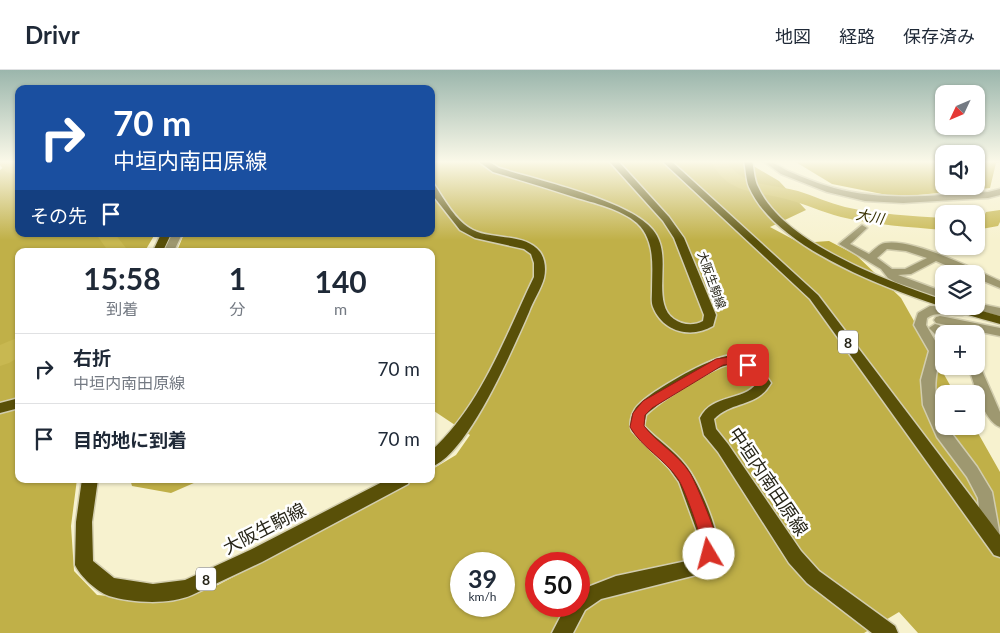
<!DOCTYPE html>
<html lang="ja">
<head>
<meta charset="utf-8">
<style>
  :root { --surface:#fff; --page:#f6f6f7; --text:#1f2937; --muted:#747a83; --line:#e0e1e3 }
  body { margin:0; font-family:Lato,"Noto Sans JP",sans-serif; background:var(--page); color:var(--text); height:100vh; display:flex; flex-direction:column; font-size:19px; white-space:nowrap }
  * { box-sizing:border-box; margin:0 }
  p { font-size:16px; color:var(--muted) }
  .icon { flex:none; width:28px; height:28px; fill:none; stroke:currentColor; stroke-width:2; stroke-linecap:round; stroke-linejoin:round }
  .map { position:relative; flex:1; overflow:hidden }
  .panel { position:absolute; left:15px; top:178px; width:420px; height:235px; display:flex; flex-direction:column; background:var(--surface); border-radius:10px; box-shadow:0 1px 4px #0004 }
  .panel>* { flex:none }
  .banner { position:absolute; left:15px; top:15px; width:420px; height:152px; border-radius:10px; box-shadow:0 1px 4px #0004; background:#1a4fa0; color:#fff; overflow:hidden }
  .needle { width:32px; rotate:226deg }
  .fabs { position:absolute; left:935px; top:15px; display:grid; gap:10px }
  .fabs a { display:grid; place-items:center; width:50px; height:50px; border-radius:10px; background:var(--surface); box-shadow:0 1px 4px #0004; font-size:25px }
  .speed { position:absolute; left:450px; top:482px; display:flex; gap:10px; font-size:25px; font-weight:700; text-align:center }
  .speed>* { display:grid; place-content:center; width:65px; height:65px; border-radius:50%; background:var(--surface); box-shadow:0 1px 4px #0004; line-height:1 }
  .speed small { font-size:12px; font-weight:400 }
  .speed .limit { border:8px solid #d22; background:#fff; color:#111 }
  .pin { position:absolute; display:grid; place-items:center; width:42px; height:42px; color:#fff; margin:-21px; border-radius:10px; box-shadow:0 2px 8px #0006 }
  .me { position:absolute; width:55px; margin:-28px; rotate:352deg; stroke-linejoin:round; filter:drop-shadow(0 0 4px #0008) }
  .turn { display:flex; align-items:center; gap:18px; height:105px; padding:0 15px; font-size:22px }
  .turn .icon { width:65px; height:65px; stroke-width:2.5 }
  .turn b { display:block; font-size:35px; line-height:42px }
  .then { display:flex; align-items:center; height:48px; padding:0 15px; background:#0003; gap:10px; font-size:19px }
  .eta { display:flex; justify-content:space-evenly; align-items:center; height:85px; text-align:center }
  .eta b { font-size:30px; font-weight:700; line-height:35px }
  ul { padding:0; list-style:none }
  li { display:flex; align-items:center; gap:15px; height:70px; padding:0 15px; border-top:1px solid var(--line) }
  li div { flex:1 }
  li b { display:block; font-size:19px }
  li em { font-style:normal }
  header { display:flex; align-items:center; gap:30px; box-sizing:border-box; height:70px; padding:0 25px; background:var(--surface); border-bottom:1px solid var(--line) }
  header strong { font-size:24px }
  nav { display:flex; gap:28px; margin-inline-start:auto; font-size:18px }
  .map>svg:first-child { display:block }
  .forest { fill:#c0b048; fill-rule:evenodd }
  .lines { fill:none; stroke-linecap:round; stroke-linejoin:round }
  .river { fill:#c8b851; fill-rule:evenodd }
  .minor-casing { stroke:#d2cdae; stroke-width:3 }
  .major-casing { stroke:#d2cdae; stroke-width:3 }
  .minor { fill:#9e9870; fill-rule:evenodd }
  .major { fill:#595008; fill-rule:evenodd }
  .route { fill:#d93025; stroke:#8d1f18 }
  .labels { text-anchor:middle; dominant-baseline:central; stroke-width:5; stroke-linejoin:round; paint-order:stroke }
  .far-street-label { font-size:12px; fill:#272518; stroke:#fff }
  .far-water-label { font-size:14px; font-style:italic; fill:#373002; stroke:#fff }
  .shield { fill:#fff; stroke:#68665d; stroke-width:1 }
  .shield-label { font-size:14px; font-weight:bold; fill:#272518 }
  .near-street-label { font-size:18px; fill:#272518; stroke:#fff }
</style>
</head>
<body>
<header>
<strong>Drivr</strong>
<nav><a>地図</a><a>経路</a><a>保存済み</a></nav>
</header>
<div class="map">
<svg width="1000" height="563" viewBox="0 0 1000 563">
  <rect width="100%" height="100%" fill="#f7f2cf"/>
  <path class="forest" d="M11,91H19V164H155L145,181H19V409H77L71,456L74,501L97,525L166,531L218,515L417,409H431V400L456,385L470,365L431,339V181H177L184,164H431V91H745L779,111L806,140L770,157L800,173L829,171L856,185L901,228L955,324H944V356H974L1000,402V563H918L899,542L864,563H0V100ZM461,494H504V536H461ZM536,494H579V536H536Z
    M794,91H944V116H976V91L1000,92L996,93L990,118L897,127L832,114Z
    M130,409H203L171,423L132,416Z"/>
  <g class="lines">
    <path class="river" d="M0,91H14L19,95V105L6,102L0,95Z
      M711,91H727C741,117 773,114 798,121C814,126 829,133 845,137C877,144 911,146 944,148V160C909,157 875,155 841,147C822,142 805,134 786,129C755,121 727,124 711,91Z
      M1000,140V152L998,156L976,160V148H983L986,142Z
      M96,164H115L126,178L125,181H105L106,178Z
      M19,267V287L9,293L0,296V275Z"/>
    <g class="minor-casing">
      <path id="minor" d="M763,91C774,91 778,96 788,101C802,107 819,114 834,118C885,132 937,125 988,122L1000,119V125L988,128L903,133L865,131L827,122L781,104Z
        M862,155L867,158L850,174L869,184C874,180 879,174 885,173C912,168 974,199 1000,211V218L976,208V204H966L936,191L911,204L898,205L944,222V229L895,212L888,208L881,199L839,174ZM887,179L906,181L927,188L905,199H892L877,188Z
        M172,164H182L174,181H164Z
        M976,233L1000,238V246L972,239L970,236H976Z
        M930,236L966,237L972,241C961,251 940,238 927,248L926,255L941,281C937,299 933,315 937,333C938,341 944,348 944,356H946L977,397L992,422L1000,466L997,472L991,474L985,472L982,466L978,428L967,407L937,367L923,335L921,310L929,281L914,255L918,243Z
        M940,246L1000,258V266L936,253L934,250L936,247Z
        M935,254L939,255L949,264H944V270L940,269L929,258Z
        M976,292L980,296L1000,342V357C983,351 974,312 968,296H976Z"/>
    </g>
    <g class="major-casing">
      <path id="major" d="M478,91H488L499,98C537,110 631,131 653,160C670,181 658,210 664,234C668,252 689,259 703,251L704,245L674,168L663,151L609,91H618L669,147L684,168L716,245L713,256C691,269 663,262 653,237C651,232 652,226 652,221C652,197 656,171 637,153C621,139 594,133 574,127C547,118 520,110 493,102Z
        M662,91H671L818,225L1000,465V487L994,485L810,229Z
        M744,91H752C754,99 754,110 758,117C783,173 889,212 944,230V236H964L1000,246V254C931,235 780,189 749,117C746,110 746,99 744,91Z
        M431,114H434C444,129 456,152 473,160C492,170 526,163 540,182C545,189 546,199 544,208C541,219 533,231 529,242C513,278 468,385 431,397V381C481,336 505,267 534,207V193L531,184L524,179L475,168L460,160L431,123Z
        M161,164H171L163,181H153Z
        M733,285C752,288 761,297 771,313C757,338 733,330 714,349L716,359L728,374L801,481L819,501L895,556L898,563H872L807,513L789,493L718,382L704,365L700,348C713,323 743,332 757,313C752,304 745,295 734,294C717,293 659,332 646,345L644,356C657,370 674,380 686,396C698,411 720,462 718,481C717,489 712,496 708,502L601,529L585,540L573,563H552L566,536H579L580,520L616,506L696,489L700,482L699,467L679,412L669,398L632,361C629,355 631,345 635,339C646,323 714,285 733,285Z
        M19,328V338L0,343V333Z
        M82,409H98L92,452L93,491L114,508L153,514L185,510L250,480L388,409H410L408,414L262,492L192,525C170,535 132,533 109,526C97,522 80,506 75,495L76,452Z"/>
    </g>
    <use href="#minor" class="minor"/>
    <use href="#major" class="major"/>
  </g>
  <linearGradient id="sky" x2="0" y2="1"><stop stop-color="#9bb6ac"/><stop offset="0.54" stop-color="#fbf9e9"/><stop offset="1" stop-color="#fbf9e9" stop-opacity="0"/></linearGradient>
  <rect width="1000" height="170" fill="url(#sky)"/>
  <path class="route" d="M736,286L752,292L754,295L752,298L748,299L735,294L723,295L652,338L645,345L644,356C657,373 678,384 690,403C696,413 715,459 717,471C718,477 717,484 715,490L709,492L703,490C700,483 703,478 701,471C699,460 684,417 678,409C665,389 642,378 630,357L633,343L643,331L716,289Z"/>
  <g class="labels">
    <g class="far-street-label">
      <text transform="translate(712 210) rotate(70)">大阪生駒線</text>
    </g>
    <g class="far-water-label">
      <text transform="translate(870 146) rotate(10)">大川</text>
    </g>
    <g class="shield">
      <rect x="838" y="260.5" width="20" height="23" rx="4"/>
      <rect x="196" y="497.5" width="20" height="23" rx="4"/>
    </g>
    <g class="shield-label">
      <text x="848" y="272">8</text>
      <text x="206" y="509">8</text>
    </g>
    <g class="near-street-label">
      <text transform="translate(769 411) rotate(56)">中垣内南田原線</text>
      <text transform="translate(264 458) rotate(-27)">大阪生駒線</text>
    </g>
  </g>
</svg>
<div class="fabs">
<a><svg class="needle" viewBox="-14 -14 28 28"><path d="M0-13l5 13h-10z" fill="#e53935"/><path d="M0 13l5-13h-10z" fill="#747a83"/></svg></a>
<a><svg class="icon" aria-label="sound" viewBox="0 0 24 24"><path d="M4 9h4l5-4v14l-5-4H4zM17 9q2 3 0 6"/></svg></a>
<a><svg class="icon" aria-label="search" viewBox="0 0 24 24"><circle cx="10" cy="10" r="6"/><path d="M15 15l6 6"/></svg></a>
<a><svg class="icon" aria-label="layers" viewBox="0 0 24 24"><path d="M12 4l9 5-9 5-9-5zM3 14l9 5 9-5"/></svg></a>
<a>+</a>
<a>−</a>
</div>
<div class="speed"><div>39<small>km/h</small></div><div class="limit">50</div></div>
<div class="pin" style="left:748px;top:295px;background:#d93025"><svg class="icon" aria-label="arrive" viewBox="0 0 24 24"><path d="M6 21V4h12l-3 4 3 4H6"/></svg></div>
<svg class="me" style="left:709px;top:484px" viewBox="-20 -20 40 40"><circle r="19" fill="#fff"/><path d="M0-13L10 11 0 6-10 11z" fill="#d93025"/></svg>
<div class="banner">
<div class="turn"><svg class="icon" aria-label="right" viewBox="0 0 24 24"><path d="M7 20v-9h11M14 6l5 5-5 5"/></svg><div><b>70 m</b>中垣内南田原線</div></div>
<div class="then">その先<svg class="icon" aria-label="arrive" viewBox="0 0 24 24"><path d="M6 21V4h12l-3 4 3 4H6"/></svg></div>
</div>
<section class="panel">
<div class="eta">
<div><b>15:58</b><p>到着</p></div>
<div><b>1</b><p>分</p></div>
<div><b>140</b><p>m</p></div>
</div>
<ul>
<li><svg class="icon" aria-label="right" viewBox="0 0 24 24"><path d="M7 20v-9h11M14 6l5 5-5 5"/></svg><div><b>右折</b><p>中垣内南田原線</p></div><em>70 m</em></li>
<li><svg class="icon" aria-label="arrive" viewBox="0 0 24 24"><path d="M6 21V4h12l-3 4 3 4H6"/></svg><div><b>目的地に到着</b></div><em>70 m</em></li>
</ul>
</section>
</div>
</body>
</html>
